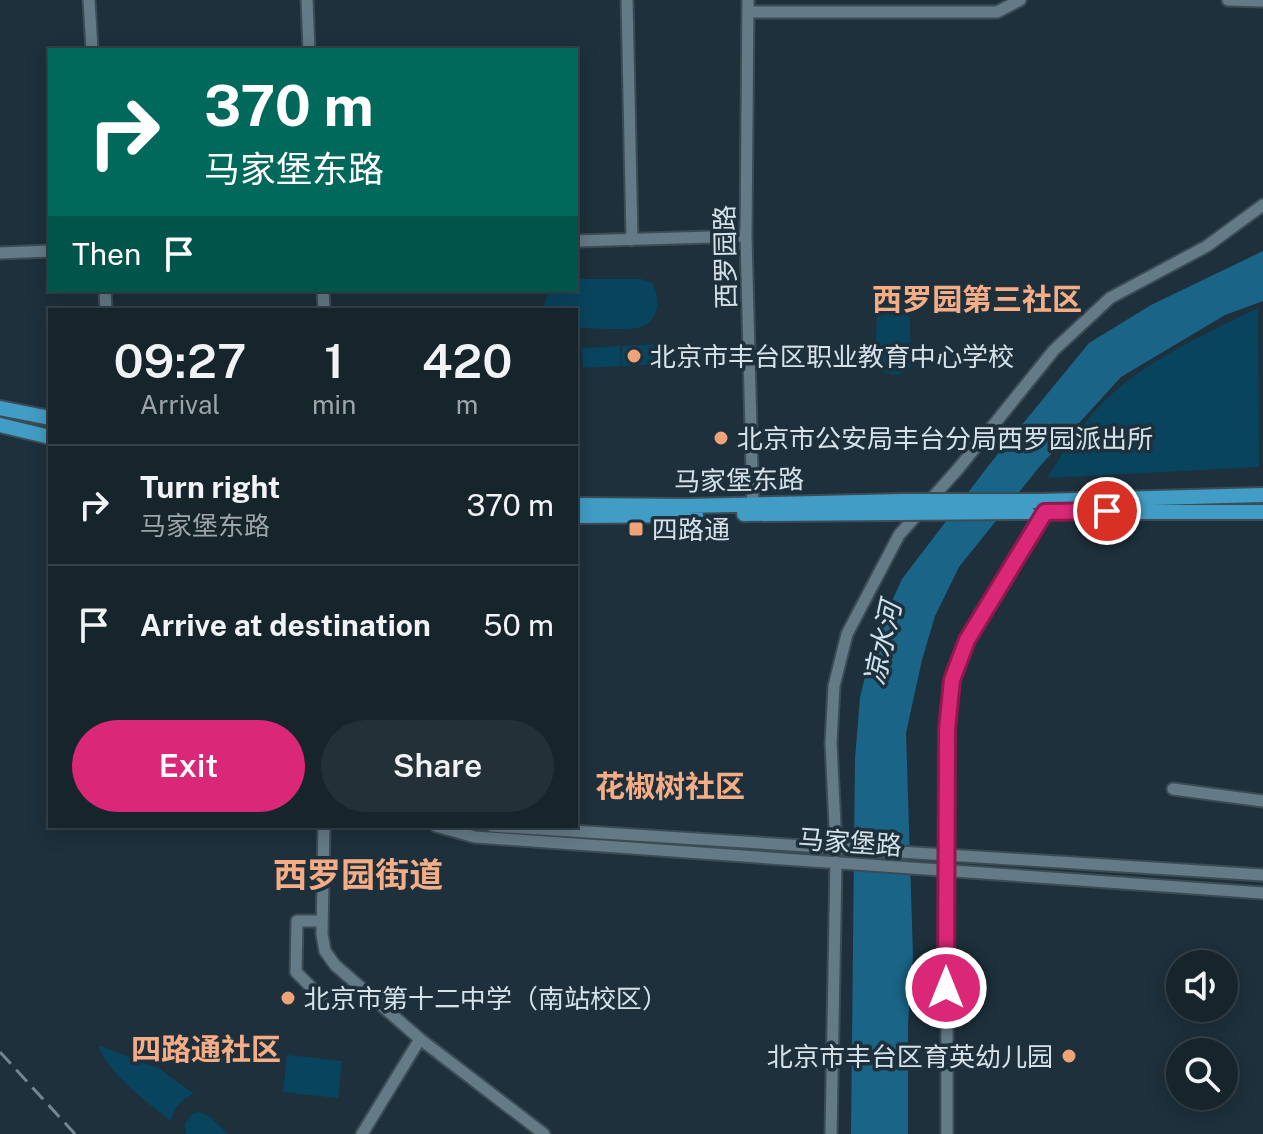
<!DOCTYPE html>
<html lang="en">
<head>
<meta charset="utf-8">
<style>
  :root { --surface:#16242c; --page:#233038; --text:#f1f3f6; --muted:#9ea4a9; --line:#354148; --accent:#db2777 }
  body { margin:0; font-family:"Public Sans","Noto Sans SC",sans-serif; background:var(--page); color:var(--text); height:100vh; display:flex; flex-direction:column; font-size:30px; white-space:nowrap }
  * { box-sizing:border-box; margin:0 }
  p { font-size:26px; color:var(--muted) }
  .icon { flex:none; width:44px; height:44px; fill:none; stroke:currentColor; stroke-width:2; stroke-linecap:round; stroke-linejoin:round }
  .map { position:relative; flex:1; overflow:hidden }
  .sheet { position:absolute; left:48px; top:308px; width:530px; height:520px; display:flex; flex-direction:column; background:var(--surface); border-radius:0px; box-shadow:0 4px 20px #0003,0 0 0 2px var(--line) }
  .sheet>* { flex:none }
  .guide { position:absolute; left:48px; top:48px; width:530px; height:244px; border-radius:0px; box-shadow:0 4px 20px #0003,0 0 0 2px var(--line); background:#00695c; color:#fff; overflow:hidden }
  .fabs { position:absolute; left:1166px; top:950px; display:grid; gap:16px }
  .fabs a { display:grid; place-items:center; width:72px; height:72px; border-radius:50%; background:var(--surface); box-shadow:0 4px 20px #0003,0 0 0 2px var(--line); font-size:40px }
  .pin { position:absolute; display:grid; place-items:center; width:68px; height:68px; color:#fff; margin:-34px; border:4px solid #fff; border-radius:50%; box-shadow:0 2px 8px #0007 }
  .me { position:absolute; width:88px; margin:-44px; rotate:0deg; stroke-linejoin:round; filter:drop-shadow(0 0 6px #0008) }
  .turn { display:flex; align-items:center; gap:28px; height:168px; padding:0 24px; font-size:36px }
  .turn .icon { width:104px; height:104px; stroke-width:2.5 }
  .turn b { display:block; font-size:56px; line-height:68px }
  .then { display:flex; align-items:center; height:76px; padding:0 24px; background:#0003; gap:16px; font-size:30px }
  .eta { display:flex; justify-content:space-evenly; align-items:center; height:136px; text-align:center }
  .eta b { font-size:48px; font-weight:600; line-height:56px }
  .primary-button { display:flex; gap:16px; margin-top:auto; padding:16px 24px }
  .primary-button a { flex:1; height:92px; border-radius:48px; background:var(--accent); color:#fff; font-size:32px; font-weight:600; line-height:92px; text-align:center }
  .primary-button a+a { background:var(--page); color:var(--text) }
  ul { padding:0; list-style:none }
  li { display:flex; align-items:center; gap:24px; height:120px; padding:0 24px; border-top:2px solid var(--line) }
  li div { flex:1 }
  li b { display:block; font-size:30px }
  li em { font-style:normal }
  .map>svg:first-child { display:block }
  .green { fill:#09445e }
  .water { fill:#1a6587 }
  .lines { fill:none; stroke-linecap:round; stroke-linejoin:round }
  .minor-casing { stroke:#3c4c55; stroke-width:15 }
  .major-casing { stroke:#3c4c55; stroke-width:18 }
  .minor { stroke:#647a86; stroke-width:11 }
  .major { stroke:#429dc6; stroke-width:14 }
  .rail { stroke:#76858e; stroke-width:3; stroke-dasharray:16 8; stroke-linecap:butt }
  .major-bridge-casing { stroke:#3c4c55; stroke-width:18; stroke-linecap:butt }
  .major-bridge { stroke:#429dc6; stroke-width:14 }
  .route-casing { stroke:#8e194d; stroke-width:20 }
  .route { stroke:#db2777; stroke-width:14 }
  .poi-dot { fill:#f0a279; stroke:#1d303b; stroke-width:3 }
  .labels { text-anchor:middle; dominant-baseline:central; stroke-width:7; stroke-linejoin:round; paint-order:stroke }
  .street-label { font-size:26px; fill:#d6e1e8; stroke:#1d303b }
  .poi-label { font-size:26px; fill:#d6e1e8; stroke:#1d303b; text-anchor:start }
  .water-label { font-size:28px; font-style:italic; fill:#cee3f0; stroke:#1d303b }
  .quarter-label { font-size:30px; font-weight:bold; fill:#f5ad86; stroke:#1d303b }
  .district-label { font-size:34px; font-weight:bold; fill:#f5ad86; stroke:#1d303b }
</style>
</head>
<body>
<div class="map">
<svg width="1263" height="1134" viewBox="0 0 1263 1134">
  <rect width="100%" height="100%" fill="#1d303b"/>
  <path class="green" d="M576,279H641L653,284C660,299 660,321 641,327C629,331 591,328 576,328V310H546L544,305L549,290H576Z
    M890,291L903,292L909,298L911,366C900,376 894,377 881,370L876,344L877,304Z
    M1258,308L1259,467L1047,478C1066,447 1088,415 1115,391C1158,355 1209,332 1258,308Z
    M660,344V364L622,366V346Z
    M620,346L621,366L583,368L582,348Z
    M98,1045L160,1069L194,1094C181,1099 174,1107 171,1121C145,1100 110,1076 98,1045Z
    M287,1055L342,1061L338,1098L283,1092Z
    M199,1112L209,1116L228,1134H186L185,1124L192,1114Z"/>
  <path class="water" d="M1263,251V301L1225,315L1121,377L1040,466L959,567L935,616L922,660L906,733L913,957L908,1023V1134H851L855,759L860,697L874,641L902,579L989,465L1089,343L1151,305Z"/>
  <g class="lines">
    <g class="minor-casing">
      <path id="minor" d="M89,0L92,50
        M307,0L309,50
        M627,0L632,240
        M748,0L746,236L753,509
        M1228,0L1263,1
        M748,12H997L1020,0
        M576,241L746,236
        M0,253L50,251
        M105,290L106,310
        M323,290L324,310
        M1173,789L1263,801
        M324,826L322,934L325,951L335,965L420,1039L544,1134
        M436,826L475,837L1263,893
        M492,826L1263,875
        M836,848L831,743L834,686L847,634L899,535L958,469L1054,350L1110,298L1207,246L1263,205
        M321,997L296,972L297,921H322
        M362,1134L420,1039
        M831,1134L836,862
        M947,1134V729L952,680L967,640L1045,512"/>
    </g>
    <g class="major-casing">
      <path id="major" d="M0,408L50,418
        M0,425L50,437
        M1040,501L1263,495
        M576,505L686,506L904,501
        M1027,512H1263
        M744,514L899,513
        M576,516L696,515"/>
    </g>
    <use href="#minor" class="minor"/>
    <use href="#major" class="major"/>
    <path class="rail" d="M0,1052L75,1134"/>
    <g class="major-bridge-casing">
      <path id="major-bridge" d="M904,501H1040
        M899,513L1027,512"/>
    </g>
    <use href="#major-bridge" class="major-bridge"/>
  </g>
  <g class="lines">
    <g class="route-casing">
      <path id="route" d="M946,988L947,729L952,680L967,640L1045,512L1107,511"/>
    </g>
    <use href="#route" class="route"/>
  </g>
  <g class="poi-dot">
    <circle cx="634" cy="356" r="8"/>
    <circle cx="721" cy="438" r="8"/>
    <rect x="628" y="521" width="16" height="16" rx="4"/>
    <circle cx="288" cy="998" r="8"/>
    <circle cx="1069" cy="1056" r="8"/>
  </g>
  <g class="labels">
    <g class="street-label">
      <text transform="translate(725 257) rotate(-91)">西罗园路</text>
      <text transform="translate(739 480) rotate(-1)">马家堡东路</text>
      <text transform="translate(850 842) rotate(4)">马家堡路</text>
    </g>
    <g class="poi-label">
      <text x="650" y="356">北京市丰台区职业教育中心学校</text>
      <text x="737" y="438">北京市公安局丰台分局西罗园派出所</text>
      <text x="652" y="529">四路通</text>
      <text x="304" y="998">北京市第十二中学（南站校区）</text>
      <text x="1053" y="1056" text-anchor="end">北京市丰台区育英幼儿园</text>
    </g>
    <g class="water-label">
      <text transform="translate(882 643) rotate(-78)">凉水河</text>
    </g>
    <g class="quarter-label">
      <text x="977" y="299">西罗园第三社区</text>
      <text x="670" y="786">花椒树社区</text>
      <text x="206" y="1049">四路通社区</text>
    </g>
    <g class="district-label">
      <text x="358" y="875">西罗园街道</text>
    </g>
  </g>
</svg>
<div class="fabs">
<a><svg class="icon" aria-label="sound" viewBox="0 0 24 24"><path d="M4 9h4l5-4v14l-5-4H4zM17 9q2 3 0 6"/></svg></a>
<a><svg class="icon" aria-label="search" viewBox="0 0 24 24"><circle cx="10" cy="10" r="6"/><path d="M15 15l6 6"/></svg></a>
</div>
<div class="pin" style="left:1107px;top:511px;background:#d93025"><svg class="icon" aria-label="arrive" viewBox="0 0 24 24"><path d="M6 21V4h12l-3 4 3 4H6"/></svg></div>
<svg class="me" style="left:946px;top:988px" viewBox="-20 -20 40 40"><circle r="17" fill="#db2777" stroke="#fff" stroke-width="3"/><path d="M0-11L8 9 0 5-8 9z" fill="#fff"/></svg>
<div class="guide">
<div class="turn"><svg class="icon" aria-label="right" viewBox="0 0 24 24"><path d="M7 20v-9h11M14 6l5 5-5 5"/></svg><div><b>370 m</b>马家堡东路</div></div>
<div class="then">Then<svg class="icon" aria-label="arrive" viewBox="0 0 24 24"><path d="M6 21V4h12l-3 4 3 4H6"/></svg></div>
</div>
<section class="sheet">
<div class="eta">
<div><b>09:27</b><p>Arrival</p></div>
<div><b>1</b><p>min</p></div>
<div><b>420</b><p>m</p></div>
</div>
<ul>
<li><svg class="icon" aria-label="right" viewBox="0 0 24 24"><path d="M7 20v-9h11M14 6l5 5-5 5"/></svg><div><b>Turn right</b><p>马家堡东路</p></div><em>370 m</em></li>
<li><svg class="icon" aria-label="arrive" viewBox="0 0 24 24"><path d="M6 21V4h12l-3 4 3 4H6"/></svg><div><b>Arrive at destination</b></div><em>50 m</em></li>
</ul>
<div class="primary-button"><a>Exit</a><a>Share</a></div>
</section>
</div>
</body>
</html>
